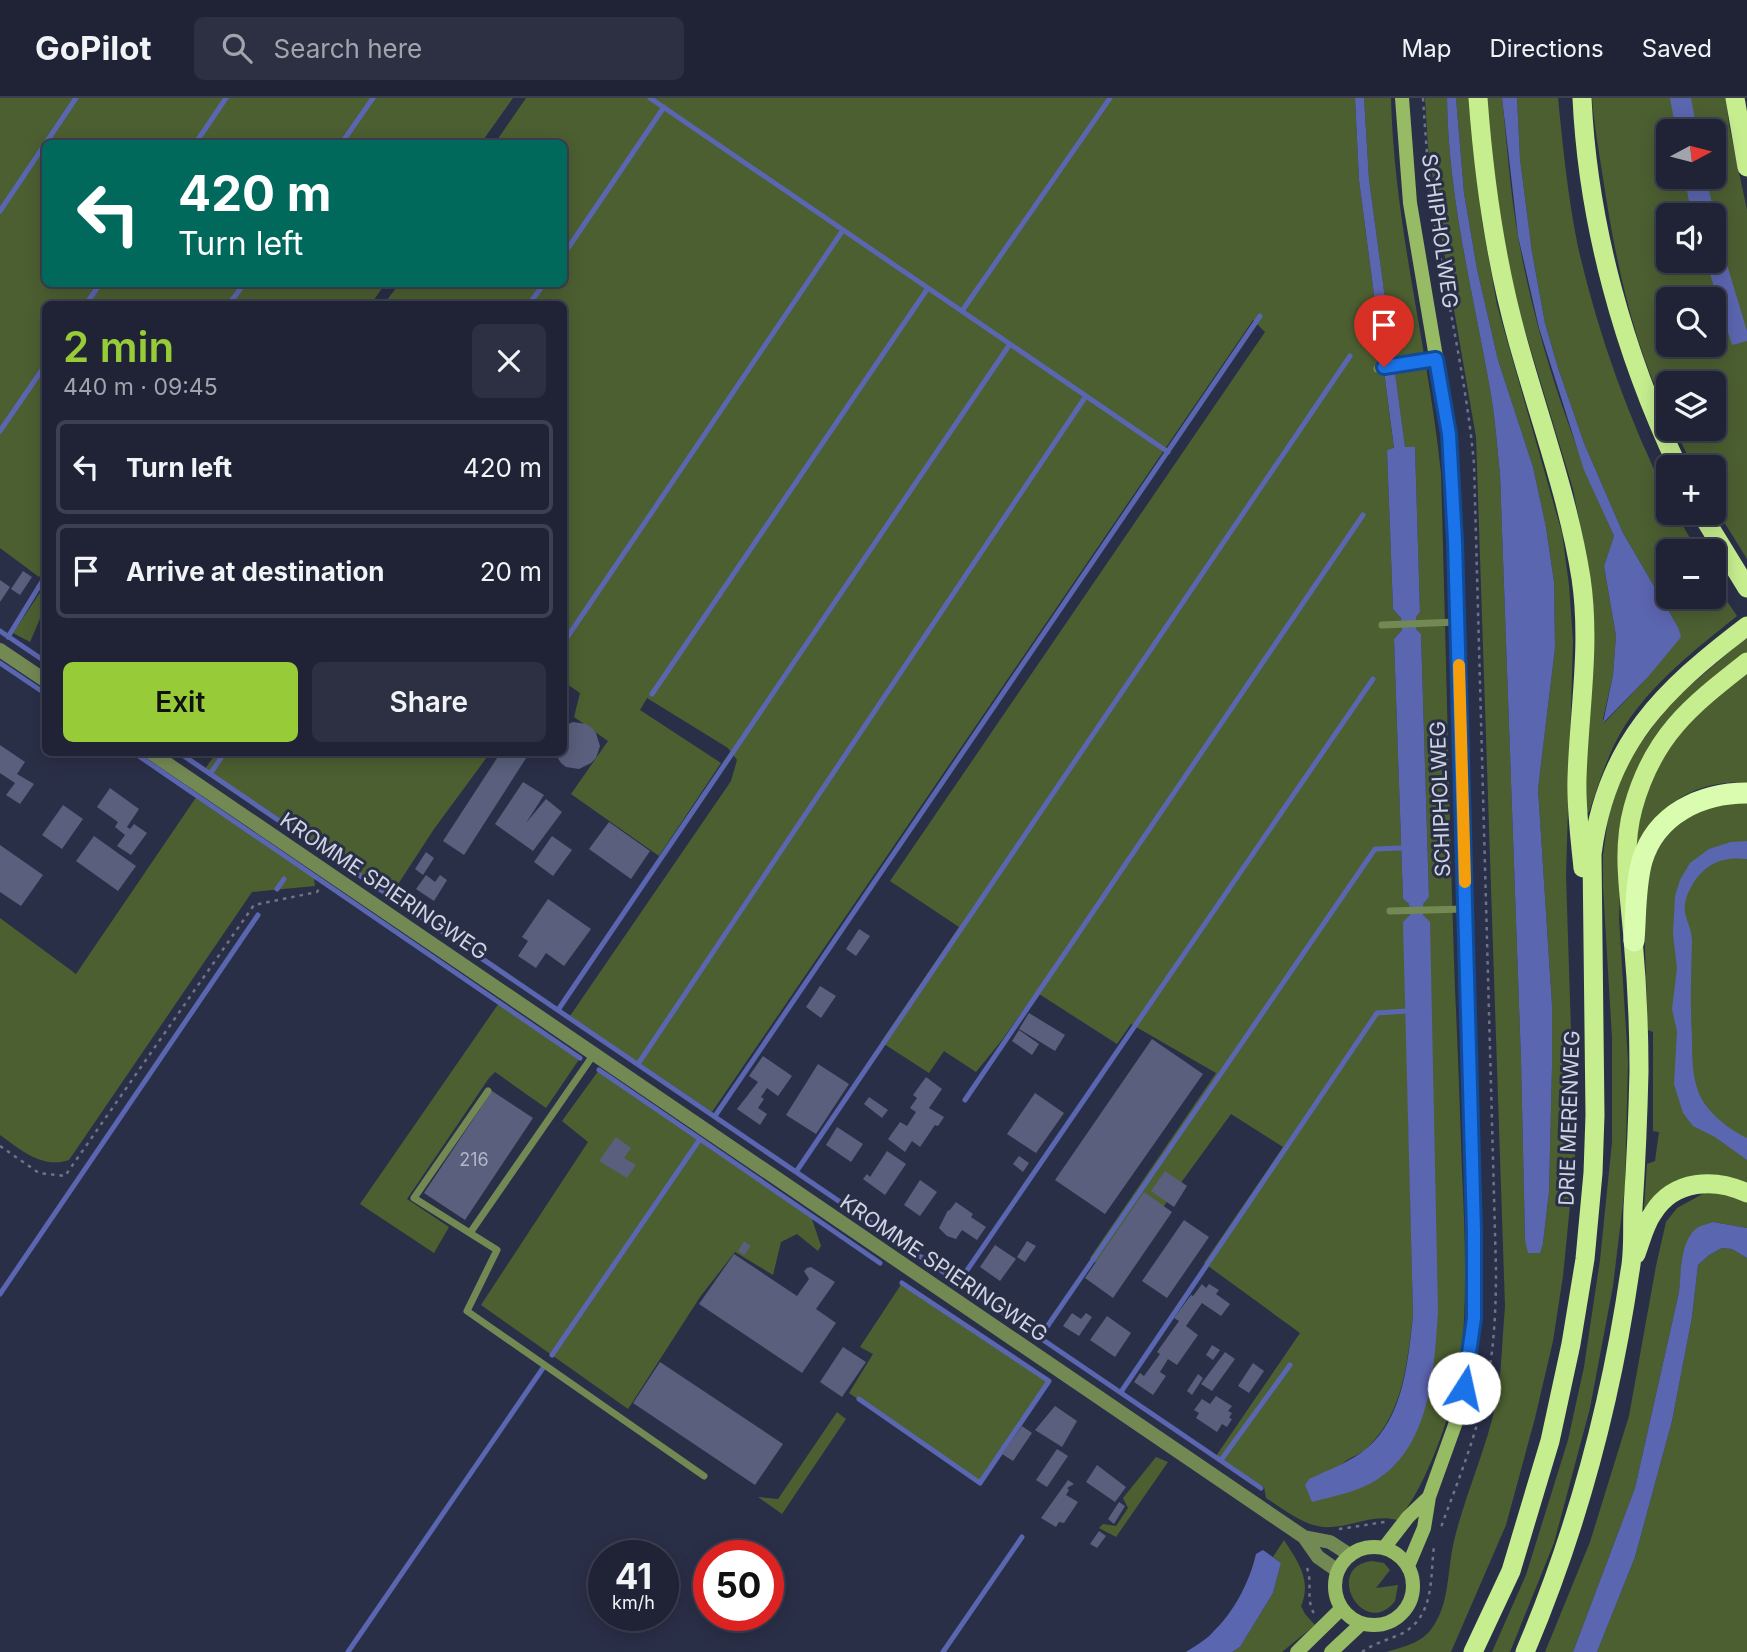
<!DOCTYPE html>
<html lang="en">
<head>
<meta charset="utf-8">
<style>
  :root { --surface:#202336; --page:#2d2f42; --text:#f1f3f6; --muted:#a2a4ad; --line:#3d4051; --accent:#97cc38 }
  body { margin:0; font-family:Inter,sans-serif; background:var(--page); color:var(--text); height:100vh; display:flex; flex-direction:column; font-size:26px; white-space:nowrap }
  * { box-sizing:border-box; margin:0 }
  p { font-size:23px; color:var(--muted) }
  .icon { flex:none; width:38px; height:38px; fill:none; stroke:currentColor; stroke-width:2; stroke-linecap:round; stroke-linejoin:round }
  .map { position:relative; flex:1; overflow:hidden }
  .sheet { position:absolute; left:42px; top:203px; width:525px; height:455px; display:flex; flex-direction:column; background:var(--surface); border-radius:10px; box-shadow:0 4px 18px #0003,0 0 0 2px var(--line) }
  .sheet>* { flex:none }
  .hud { position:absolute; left:42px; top:42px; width:525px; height:147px; border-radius:10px; box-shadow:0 4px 18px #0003,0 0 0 2px var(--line); background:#00695c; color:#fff; overflow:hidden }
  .needle { width:46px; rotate:83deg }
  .fabs { position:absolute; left:1656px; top:21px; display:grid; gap:14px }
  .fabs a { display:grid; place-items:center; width:70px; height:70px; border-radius:10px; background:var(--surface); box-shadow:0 4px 18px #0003,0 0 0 2px var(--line); font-size:35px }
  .speed { position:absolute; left:588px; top:1442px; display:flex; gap:14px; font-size:35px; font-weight:700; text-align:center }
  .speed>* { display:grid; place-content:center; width:91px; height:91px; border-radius:50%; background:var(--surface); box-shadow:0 4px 18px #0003,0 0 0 2px var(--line); line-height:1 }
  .speed small { font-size:18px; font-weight:400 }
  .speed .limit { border:10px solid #d22; background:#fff; color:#111 }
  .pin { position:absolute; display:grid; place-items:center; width:60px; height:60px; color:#fff; margin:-72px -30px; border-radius:50% 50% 50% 0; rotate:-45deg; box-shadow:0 0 7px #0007 }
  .pin .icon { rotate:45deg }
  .me { position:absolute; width:77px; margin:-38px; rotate:10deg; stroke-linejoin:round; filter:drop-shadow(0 0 5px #0008) }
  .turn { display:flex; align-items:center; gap:24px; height:147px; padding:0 21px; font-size:32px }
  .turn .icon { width:91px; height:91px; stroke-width:2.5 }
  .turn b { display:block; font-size:49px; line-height:60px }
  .round { display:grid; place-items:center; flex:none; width:74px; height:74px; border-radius:10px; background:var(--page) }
  .headline { display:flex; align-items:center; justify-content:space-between; height:119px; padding:0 21px }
  h1 { font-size:42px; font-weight:600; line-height:52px; color:var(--accent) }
  .button { display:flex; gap:14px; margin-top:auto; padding:14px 21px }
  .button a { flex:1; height:80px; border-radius:10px; background:var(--accent); color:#111; font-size:28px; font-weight:600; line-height:80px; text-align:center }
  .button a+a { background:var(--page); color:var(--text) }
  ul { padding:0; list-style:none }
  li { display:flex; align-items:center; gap:21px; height:94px; margin:0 14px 10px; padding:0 7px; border:4px solid var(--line); border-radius:10px }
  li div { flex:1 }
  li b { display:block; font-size:26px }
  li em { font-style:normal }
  header { display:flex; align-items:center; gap:42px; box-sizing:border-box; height:98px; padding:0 35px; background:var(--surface); border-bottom:2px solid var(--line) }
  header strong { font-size:33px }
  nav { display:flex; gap:38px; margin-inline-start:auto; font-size:24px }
  .search { width:490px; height:63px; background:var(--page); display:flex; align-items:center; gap:18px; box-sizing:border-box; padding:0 24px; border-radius:10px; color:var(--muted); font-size:26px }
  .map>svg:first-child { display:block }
  .green { fill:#4c5f31; fill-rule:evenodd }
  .water { fill:#5b66b0 }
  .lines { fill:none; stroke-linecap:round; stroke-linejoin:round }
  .stream { stroke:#5b66b0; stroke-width:5 }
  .building { fill:#595f7c }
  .path { stroke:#6e7388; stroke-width:2.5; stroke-dasharray:3.5 5; stroke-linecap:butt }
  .service { stroke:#738954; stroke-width:7 }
  .tertiary { stroke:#738954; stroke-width:14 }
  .secondary { stroke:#97ba64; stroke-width:14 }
  .trunk { stroke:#c6ee8f; stroke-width:19 }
  .motorway { stroke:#dafcae; stroke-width:21 }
  .route-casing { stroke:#114b97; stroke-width:18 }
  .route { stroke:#1a73e8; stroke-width:12 }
  .slow { stroke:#f59e0b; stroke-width:12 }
  .labels { text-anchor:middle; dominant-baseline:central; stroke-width:6; stroke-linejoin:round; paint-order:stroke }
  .number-label { font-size:18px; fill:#b2b6c9 }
  .street-label { font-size:21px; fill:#cfd3e3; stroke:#2a2f48 }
</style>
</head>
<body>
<header>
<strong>GoPilot</strong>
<div class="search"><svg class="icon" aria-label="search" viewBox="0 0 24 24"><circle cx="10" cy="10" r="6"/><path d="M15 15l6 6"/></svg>Search here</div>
<nav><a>Map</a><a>Directions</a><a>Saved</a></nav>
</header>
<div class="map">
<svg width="1747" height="1554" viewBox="0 0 1747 1554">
  <rect width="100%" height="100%" fill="#2a2f48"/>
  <path class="green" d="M0,0H513L481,45L46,46V186H385L371,206H46V469L39,479L0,450Z
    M526,0H1355L1359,82L1394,351L1387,352L1393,511L1401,520L1402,532L1394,541L1403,801L1409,806L1410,818L1404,824L1413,1218C1407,1264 1404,1313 1369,1348C1362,1356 1350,1359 1342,1366C1331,1375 1319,1392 1312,1403C1370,1389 1389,1382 1419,1327L1423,805L1429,799L1421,536L1416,531V519L1420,514L1415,349L1405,350L1369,81L1364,0H1391C1394,127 1428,249 1441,375C1446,547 1449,720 1455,892C1458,953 1460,1013 1462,1074C1465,1134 1467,1194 1462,1255C1458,1298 1427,1392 1397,1422C1374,1416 1354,1428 1331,1429C1307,1431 1285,1412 1266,1400L1264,1389L1216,1358L1300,1235L1204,1165L1283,1049L1231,1016L1113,1178L1090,1160L1216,975L1131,926L1117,946L1036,894L1002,942L976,974L944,953L929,975L881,944L959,829L890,783L1265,234L1253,222L712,1014L570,918L731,683L737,662L728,650L647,600L640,612L721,665L659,758L571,696L608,643L574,619L580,595L564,584V206H384L399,186H564V46L495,45Z
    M1425,0H1447C1448,99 1473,194 1490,291C1495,319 1497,348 1500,376L1521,962L1525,1142L1543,1145L1549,1094L1552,969V907L1538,691L1555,550L1554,484L1546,429L1533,369L1498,262L1477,171L1464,95L1456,0H1471L1472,33L1482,124L1497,207L1562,435L1569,487L1573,543L1566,778L1575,1057L1563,1178L1553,1243L1535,1320L1506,1427L1451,1554H1386C1403,1549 1422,1545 1432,1530C1450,1506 1447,1472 1454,1443C1465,1397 1486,1352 1496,1305C1502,1274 1502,1241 1505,1209L1476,339L1442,142L1428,49Z
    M1484,0H1502C1507,46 1510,93 1518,138C1536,241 1571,344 1614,438L1604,468L1616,538L1613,577L1603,621L1604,625L1647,580L1678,529L1623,435L1584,345L1558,270L1545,225L1532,154L1520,61L1517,0H1558C1563,50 1568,100 1578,149C1598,236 1628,320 1668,400V415H1675L1698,453H1668V499H1713V476L1724,492L1723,497L1737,518C1697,550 1652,585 1624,629C1608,655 1599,685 1589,714L1584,716L1589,472L1573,391L1520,216L1504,148Z
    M1592,0H1726L1729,27L1747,112V461L1713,406V369H1693L1675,331H1713V285H1668V317C1632,243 1615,160 1603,80C1599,53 1594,27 1592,0ZM1668,33H1713V79H1668ZM1668,117H1713V163H1668ZM1668,201H1713V247H1668Z
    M45,487V509L30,544L13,535Z
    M1747,539V556L1670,622L1621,761L1619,821L1628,963L1625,1089L1613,1188L1590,1310L1554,1445L1510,1554H1492L1526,1477L1568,1342L1584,1269L1600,1162L1612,1044V940L1603,789V757L1608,721L1619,683L1634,654L1671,604Z
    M1747,573V685C1718,682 1681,692 1662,716C1653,727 1646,741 1638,753L1632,752C1642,700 1661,647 1699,610C1713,596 1731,585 1747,573Z
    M216,655V654L490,655L434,731L391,797L205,671Z
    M197,698L314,780L315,788L252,794L69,1062C42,1071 21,1052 0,1037V820L76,876Z
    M1729,704L1747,705V1085C1698,1065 1684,1085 1646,1112L1644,1110L1647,1066L1655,1063L1659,1034L1653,1033V934L1648,932C1647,905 1646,878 1645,851C1642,778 1647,723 1729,704Z
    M499,905L580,960L546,1010L495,974L489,980L407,1101L449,1129L434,1155L360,1106Z
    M599,972L811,1118L821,1148L818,1153L797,1136L781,1144L773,1177L735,1154L700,1199L628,1311L481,1207L588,1044L562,1023Z
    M1708,1093L1728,1095L1747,1103V1130L1713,1124L1682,1162L1679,1194L1635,1390L1573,1554H1545L1590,1444L1629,1318L1656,1168L1666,1124L1677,1110Z
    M1722,1150L1732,1151L1747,1160V1554H1597L1635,1459L1672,1323L1692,1219L1698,1167L1709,1157Z
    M902,1185L1049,1283L980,1385L849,1295L873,1256L860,1249Z
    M837,1314L846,1321L782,1416L758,1399L778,1401Z
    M1156,1359L1168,1364L1116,1439L1099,1430L1103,1426L1116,1428L1128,1410L1123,1400Z
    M1284,1442C1298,1464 1312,1482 1301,1508L1305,1516L1315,1527L1282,1554H1232L1240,1549L1273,1495L1281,1465L1273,1459Z
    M1372,1463L1384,1465L1390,1472L1376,1490L1398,1487L1395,1503C1364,1543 1322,1469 1372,1463Z"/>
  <path class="water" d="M1355,0H1364L1369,81L1405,349H1415L1420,514L1416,519V531L1421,536L1429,799L1423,806V817L1430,824L1438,1214C1434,1271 1431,1346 1378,1381C1358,1394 1334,1398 1312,1404L1305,1387L1309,1381C1328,1372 1351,1364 1367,1350C1404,1319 1408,1262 1413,1218L1403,824L1410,817L1409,806L1403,801L1394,541L1402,532L1401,520L1393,511L1387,352L1394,350L1359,82Z
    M1447,0H1456L1464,95L1477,171L1498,262L1533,369L1546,429L1554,484L1555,550L1538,691L1552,907V969L1549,1094L1543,1145L1540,1155H1528L1525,1142L1521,962L1500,376C1497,347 1495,319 1490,291C1473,194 1448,99 1447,0Z
    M1502,0H1517L1520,61L1532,154L1545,225L1558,270L1584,345L1623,435L1678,529L1681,539L1647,580L1603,625L1613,577L1616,538L1604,468L1614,438L1584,372L1539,230L1518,138Z
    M1670,0H1691L1697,33H1676Z
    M1684,79H1706L1722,150L1747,233V243L1732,247L1706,163H1713V117H1692Z
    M1747,743V761C1721,758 1703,766 1690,791C1677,817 1692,823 1692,843C1691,875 1690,907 1692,939C1692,957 1692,976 1698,993C1705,1013 1728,1031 1747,1040V1062L1715,1039L1693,1028L1683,1015L1674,986L1677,933L1672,911L1677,870L1673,836L1675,798L1680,782L1690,765L1709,751L1731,744Z
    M1713,1124L1747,1130V1160L1732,1151L1722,1150L1709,1157L1698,1167L1692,1219L1672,1323L1635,1459L1597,1554H1573L1635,1390L1679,1194C1681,1175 1680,1143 1697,1130C1701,1127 1709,1126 1713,1124Z
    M1263,1452L1281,1465L1273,1495L1240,1549L1232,1554H1186C1195,1548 1206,1542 1213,1534C1234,1514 1250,1483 1256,1456Z"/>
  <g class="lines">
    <path class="stream" d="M650,0L1168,354
      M195,46L226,0
      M341,46L373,0
      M0,113L76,0
      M564,156L664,9
      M86,206L100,186
      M229,206L244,186
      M529,206L544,186
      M962,213L1110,0
      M0,333L46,266
      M0,533L46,564
      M8,539L46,477
      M566,541L843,132
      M0,565L46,596
      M652,596L928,190
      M133,654L580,960
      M178,654L1261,1390
      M210,676L225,654
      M277,791L284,781
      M558,912L1010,246
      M638,966L1086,298
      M965,1002L1363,417
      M715,1018L1260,218
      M700,1041L880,1165
      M796,1074L1350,258
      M959,1184L1373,581
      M0,1196L258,817
      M1040,1239L1375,751L1401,750
      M552,1257L700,1041L599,972
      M1121,1294L1377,915L1407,913
      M859,1301L980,1385L1049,1283L902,1185
      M1221,1362L1290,1267
      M348,1554L543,1270
      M943,1554L1022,1439"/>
  </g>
  <path class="building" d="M23,473L32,479L20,497L11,491Z
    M0,482L10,489L0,504Z
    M573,624L586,626L592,630L596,635L600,648L596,660L591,665L579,671L566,669L561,665L554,654H564V628Z
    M0,647L25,664L17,676L34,686L20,706L6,697L15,685L0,675Z
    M501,654H530L464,757L443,743Z
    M523,684L544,697L526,725L546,701L562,714L533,753L495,726Z
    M110,690L139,711L127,729L130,731L134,726L147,735L131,757L117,748L125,737L115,729L118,724L97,709Z
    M63,707L83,721L62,751L42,737Z
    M609,724L650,753L631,781L589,751Z
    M94,738L136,768L118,793L76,763Z
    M552,738L572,752L553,778L534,764Z
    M0,747L43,777L21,808L0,794Z
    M426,754L434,760L423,777L415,771Z
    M426,777L435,784L440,777L447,782L434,803L416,791Z
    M548,801L591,831L564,868L546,855L536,870L518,858L528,843L522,839Z
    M859,831L870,838L856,858L846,851Z
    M820,888L836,898L821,920L806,909Z
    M1029,915L1065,937L1055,953L1019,931Z
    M1019,932L1039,946L1032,957L1012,943Z
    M1152,941L1203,976L1105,1116L1055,1082Z
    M763,958L792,978L778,998L767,990L761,999L764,1001L758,1010L767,1016L760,1027L737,1011L758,984L749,978Z
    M818,966L849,986L816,1036L786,1017Z
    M926,979L942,991L929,1010L944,1019L938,1028L935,1027L920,1049L912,1043L905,1054L888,1041L900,1024L907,1028L916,1014L910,1010L917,1000L913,997Z
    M492,993L533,1020L465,1122L424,1095Z
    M1035,995L1064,1015L1036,1055L1007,1036Z
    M869,999L888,1012L882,1020L864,1006Z
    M837,1029L863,1046L851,1064L826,1047Z
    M616,1039L631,1050L624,1060L636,1067L627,1080L599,1063Z
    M887,1053L906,1066L885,1097L863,1081L867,1076L870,1079Z
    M1019,1058L1029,1065L1023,1074L1013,1066Z
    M1165,1073L1187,1088L1174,1109L1151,1093Z
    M920,1082L937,1094L920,1118L904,1107Z
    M1144,1094L1172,1114L1113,1200L1085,1180Z
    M956,1104L973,1116L971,1119L986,1129L977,1142L962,1132L956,1141L947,1138L939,1130L948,1112L949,1113Z
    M1184,1122L1209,1139L1167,1200L1142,1183Z
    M744,1143L751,1148L744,1157L738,1153Z
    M1027,1143L1036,1148L1025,1164L1017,1159Z
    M995,1147L1016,1161L1000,1183L980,1169Z
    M734,1156L797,1198L809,1181L804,1173L807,1170L811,1169L835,1184L816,1211L836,1225L802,1275L699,1206Z
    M1202,1186L1206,1190L1209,1186L1219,1192L1216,1196L1230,1206L1221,1218L1202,1205L1186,1228L1198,1237L1177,1267L1168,1261L1160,1274L1166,1278L1153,1297L1134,1284L1140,1275L1144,1278L1160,1256L1157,1254L1179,1223L1174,1220L1191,1197L1193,1198Z
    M1072,1215L1081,1221L1086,1215L1092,1219L1079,1238L1063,1228Z
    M1107,1218L1131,1235L1115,1259L1090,1242Z
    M1212,1247L1220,1252L1213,1262L1206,1257Z
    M843,1249L866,1264L842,1299L820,1284Z
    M1225,1254L1235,1261L1212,1293L1201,1286Z
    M660,1264L783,1346L755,1387L633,1305Z
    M1253,1265L1264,1273L1249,1295L1238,1288Z
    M1198,1276L1203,1280L1192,1297L1187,1293Z
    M1216,1298L1232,1308L1228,1313L1232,1315L1229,1320L1232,1321L1227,1329L1222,1326L1217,1334L1196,1320L1199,1315L1194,1312L1202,1301L1210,1306Z
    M1055,1308L1077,1323L1062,1349L1035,1332Z
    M1022,1328L1032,1335L1013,1363L1002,1356Z
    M1057,1351L1068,1358L1047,1389L1036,1382Z
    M1097,1367L1126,1389L1115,1404L1086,1384Z
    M1068,1382L1074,1386L1067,1390L1069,1392L1066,1397L1078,1404L1064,1425L1059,1424L1056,1429L1041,1420Z
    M1119,1404L1125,1408L1114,1426L1108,1421Z
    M1099,1433L1106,1438L1097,1450L1090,1446Z"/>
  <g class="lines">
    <path class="path" d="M1423,0C1426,45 1429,89 1436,133C1449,211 1467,288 1474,366L1496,1171C1496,1214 1494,1257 1484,1299C1474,1344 1456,1388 1440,1432
      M0,1048L39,1075L65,1078L254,807L317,794L321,788
      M1339,1431L1385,1424
      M1307,1470C1313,1486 1305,1502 1315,1517
      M1362,1554C1374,1545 1388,1542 1401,1536C1435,1519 1430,1480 1434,1448"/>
    <path class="service" d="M1377,271L1436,261
      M1382,527L1457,524
      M1390,813L1465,811
      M488,993L414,1100L497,1152L467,1213L704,1378
      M470,1135L594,956"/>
    <path class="tertiary" d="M0,552L46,583
      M150,654L1304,1439L1318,1459L1338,1473
      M1304,1439L1330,1444L1350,1457"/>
    <path class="secondary" d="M1402,0L1410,105L1449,336L1454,416L1474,1133L1473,1220L1464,1290L1456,1324L1429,1399L1424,1430L1408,1468
      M1335 1488a39 39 0 1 1 78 0a39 39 0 1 1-78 0Z
      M1384,1450L1408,1419L1429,1399
      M1297,1554L1341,1511
      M1331,1554L1361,1526"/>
    <path class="trunk" d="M1478,0C1484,81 1495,161 1517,240C1539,320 1568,398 1581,480C1591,547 1579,613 1577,680C1576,710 1580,740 1583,770
      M1582,0C1588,127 1624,255 1678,369
      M1735,0L1747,69
      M1701,415L1747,490
      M1636,1156C1641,1143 1645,1126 1653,1115C1674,1081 1715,1080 1747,1095
      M1473,1554L1511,1473L1550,1343L1571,1246L1585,1161L1593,1075L1595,1017L1592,756C1606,646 1663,592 1747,528
      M1525,1554C1577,1432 1611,1304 1630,1173C1634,1153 1632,1131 1633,1110C1636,1064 1638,1019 1639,973C1639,929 1637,885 1633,841C1630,797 1621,754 1633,710C1653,637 1691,608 1747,564"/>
    <path class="motorway" d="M1634,843C1636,818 1635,788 1642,763C1656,716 1701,695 1747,695"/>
  </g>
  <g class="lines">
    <g class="route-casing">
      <path id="route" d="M1384,269L1436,261L1449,336L1455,443L1474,1133V1220L1464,1290"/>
    </g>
    <use href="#route" class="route"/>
    <path class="slow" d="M1459,567L1465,784"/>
  </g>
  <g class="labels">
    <g class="number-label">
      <text x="474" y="1061">216</text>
    </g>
    <g class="street-label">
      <text transform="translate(1440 133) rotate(82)">SCHIPHOLWEG</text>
      <text transform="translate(1440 701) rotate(-92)">SCHIPHOLWEG</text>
      <text transform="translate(384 788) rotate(34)">KROMME SPIERINGWEG</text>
      <text transform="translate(1569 1020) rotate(-88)">DRIE MERENWEG</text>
      <text transform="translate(944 1170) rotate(34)">KROMME SPIERINGWEG</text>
    </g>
  </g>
</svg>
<div class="fabs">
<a><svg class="needle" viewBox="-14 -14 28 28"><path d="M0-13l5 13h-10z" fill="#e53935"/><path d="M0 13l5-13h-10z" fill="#a2a4ad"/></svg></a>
<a><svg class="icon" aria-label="sound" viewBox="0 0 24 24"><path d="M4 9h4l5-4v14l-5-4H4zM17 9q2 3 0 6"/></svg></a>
<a><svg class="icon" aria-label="search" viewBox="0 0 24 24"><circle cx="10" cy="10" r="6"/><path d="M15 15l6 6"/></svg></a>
<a><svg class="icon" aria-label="layers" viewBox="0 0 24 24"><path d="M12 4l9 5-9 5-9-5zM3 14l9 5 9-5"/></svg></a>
<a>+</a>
<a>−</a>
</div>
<div class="speed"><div>41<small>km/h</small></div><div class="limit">50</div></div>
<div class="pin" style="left:1384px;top:269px;background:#d93025"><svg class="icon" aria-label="arrive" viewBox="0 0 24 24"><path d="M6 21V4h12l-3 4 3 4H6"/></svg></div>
<svg class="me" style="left:1464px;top:1290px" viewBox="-20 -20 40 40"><circle r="19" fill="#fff"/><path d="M0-13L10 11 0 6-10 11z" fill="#1a73e8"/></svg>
<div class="hud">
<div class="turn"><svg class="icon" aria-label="left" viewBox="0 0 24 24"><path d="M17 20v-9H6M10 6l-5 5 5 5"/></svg><div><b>420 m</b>Turn left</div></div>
</div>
<section class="sheet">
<div class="headline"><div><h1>2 min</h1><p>440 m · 09:45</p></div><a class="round"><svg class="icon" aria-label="close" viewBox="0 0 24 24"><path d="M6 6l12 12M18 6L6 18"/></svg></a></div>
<ul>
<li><svg class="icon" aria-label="left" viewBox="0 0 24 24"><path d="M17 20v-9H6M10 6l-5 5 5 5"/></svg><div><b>Turn left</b></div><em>420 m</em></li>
<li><svg class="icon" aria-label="arrive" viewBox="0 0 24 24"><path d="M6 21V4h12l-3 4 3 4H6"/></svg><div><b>Arrive at destination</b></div><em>20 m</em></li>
</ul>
<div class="button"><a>Exit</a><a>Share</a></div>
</section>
</div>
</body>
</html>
